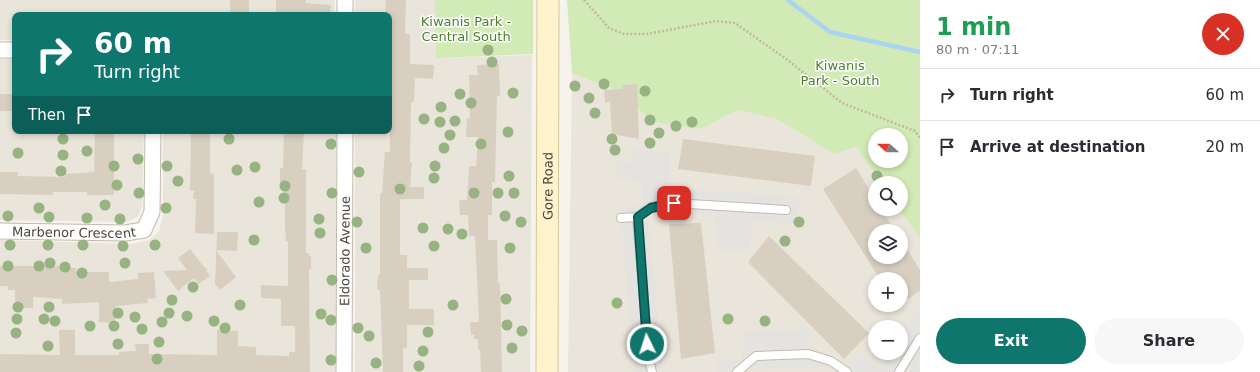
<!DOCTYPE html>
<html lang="en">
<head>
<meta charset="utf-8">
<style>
  :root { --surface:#fff; --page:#f7f7f7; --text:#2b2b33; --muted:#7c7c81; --line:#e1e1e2; --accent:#0f766e }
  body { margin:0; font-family:"DejaVu Sans",sans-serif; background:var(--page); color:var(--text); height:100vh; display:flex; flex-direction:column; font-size:15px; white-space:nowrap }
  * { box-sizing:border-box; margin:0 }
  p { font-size:13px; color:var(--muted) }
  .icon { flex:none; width:22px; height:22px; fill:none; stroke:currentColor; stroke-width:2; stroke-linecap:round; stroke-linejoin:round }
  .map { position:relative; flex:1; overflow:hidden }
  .details { display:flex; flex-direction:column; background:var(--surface); width:340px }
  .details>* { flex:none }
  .top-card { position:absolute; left:12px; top:12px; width:380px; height:122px; border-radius:8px; box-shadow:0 2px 6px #0003; background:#0f766e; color:#fff; overflow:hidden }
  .needle { width:26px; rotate:291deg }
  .buttons { position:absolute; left:868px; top:128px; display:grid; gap:8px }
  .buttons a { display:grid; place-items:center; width:40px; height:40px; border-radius:50%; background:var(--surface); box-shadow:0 2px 6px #0003; font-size:20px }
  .pin { position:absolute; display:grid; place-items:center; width:34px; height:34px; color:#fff; margin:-17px; border-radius:8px; box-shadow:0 2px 6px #0006 }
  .me { position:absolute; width:44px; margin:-22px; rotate:356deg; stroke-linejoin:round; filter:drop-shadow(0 0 3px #0008) }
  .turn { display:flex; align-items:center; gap:14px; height:84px; padding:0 16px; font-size:18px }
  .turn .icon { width:52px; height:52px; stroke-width:2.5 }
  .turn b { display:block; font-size:28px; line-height:34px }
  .then { display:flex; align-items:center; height:38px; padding:0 16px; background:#0003; gap:8px; font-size:15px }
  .round { display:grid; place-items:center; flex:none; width:42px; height:42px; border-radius:21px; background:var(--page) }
  .headline { display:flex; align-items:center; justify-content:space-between; height:68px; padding:0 16px }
  h1 { font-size:24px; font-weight:600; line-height:30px; color:#1e9e55 }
  .action { display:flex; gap:8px; margin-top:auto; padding:8px 16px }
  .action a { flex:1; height:46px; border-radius:24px; background:var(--accent); color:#fff; font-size:16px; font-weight:600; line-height:46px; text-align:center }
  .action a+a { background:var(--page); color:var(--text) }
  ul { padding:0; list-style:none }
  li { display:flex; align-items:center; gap:12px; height:52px; padding:0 16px; border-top:1px solid var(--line) }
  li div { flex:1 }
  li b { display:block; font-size:15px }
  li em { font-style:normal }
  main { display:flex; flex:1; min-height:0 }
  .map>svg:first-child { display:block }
  .residential { fill:#eae5da; fill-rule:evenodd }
  .green { fill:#d2eab5; fill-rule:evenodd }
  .parking { fill:#e5e3e0 }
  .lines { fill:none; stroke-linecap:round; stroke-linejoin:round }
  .stream { stroke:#a9d4f2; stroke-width:4.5 }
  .building { fill:#d8cfc1 }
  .service-casing { stroke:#c2bbae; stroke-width:10 }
  .minor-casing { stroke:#c2bbae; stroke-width:17 }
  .secondary-casing { stroke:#d6c79b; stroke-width:23 }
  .path { stroke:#c4b79f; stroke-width:2.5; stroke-dasharray:2 2; stroke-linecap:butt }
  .service { stroke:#fff; stroke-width:8 }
  .minor { stroke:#fff; stroke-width:15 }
  .secondary { stroke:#fff3cd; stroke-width:21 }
  .tree { fill:#97b381 }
  .route-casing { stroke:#0a4d48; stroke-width:10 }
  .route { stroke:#0f766e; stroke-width:7 }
  .labels { text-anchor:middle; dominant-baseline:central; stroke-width:3; stroke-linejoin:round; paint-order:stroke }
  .park-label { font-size:13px; fill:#4a7f2a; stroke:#fff }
  .street-label { font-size:13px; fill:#4b4439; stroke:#fff }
</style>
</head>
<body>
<main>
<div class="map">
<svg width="920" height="372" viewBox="0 0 920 372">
  <rect width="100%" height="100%" fill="#f6f3ec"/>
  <path class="residential" d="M0,0H334L335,15H15V40H0Z
    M355,0H435L436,58L532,55L530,372H355V131H389V15H355Z
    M0,59H15V131H144L142,206L138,217L126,222L0,220Z
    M572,74L612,88L654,122L701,129L737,110L777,119L834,154L856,147L881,183H875V209H899L920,238V372H568ZM875,231H901V257H875ZM875,279H901V305H875ZM875,327H901V353H875Z
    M163,131H336V372H0V240L132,244L149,240L159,232L163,215Z"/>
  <path class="green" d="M435,0H533V54L436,58Z
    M567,0H920V238L899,209H901V183H881L856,147L834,154L777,119L737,110L701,129L654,122L612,88L572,74ZM875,135H901V161H875Z"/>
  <path class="parking" d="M633,149L669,153V188L800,197L797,224L753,220L749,250L717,251L715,213L648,218L663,372H635L620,208L642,203V181L617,178V162L632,163Z
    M920,305V357L916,363L920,366V372H834L829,367L717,372L716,360H742L743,330H807L808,344L851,366L862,353L881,370L891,353H901V337Z"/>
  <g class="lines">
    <path class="stream" d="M788,0L830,32L920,52"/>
  </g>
  <path class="building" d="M230,0H249V15H230Z
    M276,0H306V3L331,5L330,15H276Z
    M386,0H406L405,34H410V64L434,65L433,79L415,78L414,102H411L410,162H412L410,187H424V199H400V255H407V268H428V280H409V309H434V325H407V348H403V372H383L380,290H377L378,275H380V193H382L385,152H390L389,15H385Z
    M499,64L500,96H497L495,182H492V215H488V240H497L498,283H500L502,372H481L480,350H478V339H474V335H471L470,322H479L475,236H469L468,215H460L459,200H467L469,166H476L478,137H466L467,118H470L469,75H478L477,65Z
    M637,84L639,139L612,134L610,102H605L604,90L623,89L622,85Z
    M0,94H15V111H0Z
    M95,131H114V195H87V192H53V195L0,194V172H18V176L65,177V174L94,172Z
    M191,131H210V173L214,174V234L195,233L196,199H193L194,191H190Z
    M284,131H304L302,169H306V253H309V256H311V269H309L310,372H0V354L60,355L59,330H75V355H119V352L136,351L135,344H149V354L217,355V330L238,331V346L256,347V355L289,356V352H295V326H281V299L261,298V285L288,286V241H286L285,228V183H280V168H283Z
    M683,139L815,156L811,186L678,169Z
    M856,168L875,199V209H881L895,231H875V257H901V240L920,270V291L901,303V279H880L823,189Z
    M701,223L715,353L681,359L669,224Z
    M217,232H238L237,251L216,250L236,277L220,290L215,284Z
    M769,236L869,333L844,359L748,262Z
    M190,249L205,268H208L206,270L210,276L199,284L194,278L178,291L163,271L187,270L178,258Z
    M0,266H67V268H76V272H109V282L138,279V273L154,272L156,298L147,299L148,303L116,306L115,323L99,322V302L62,304V299L33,297V308H22V302H15V290H8V286H0Z"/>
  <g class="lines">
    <g class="service-casing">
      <path id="service" d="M637,217L651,207L674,203L786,210
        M621,218L637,217L649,360L652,372
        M737,372L756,356L808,354L831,361L847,372
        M899,372L920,338"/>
    </g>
    <g class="minor-casing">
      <g id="minor">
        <path d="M345,0V15"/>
        <path d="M0,50H15"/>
        <path id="s1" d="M0,231L125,233L144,230L152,212L153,131"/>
        <path id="s2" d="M344,372L345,131"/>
      </g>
    </g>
    <g class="secondary-casing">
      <g id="secondary">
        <path id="s3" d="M547,372L548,0"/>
      </g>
    </g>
    <path class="path" d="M584,0L609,28L624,34H647L716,21L735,23L789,61L842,103L915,131L920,138"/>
    <use href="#service" class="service"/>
    <use href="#minor" class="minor"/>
    <use href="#secondary" class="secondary"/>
  </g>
  <g class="tree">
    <circle cx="488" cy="50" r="5.5"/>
    <circle cx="492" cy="62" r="5.5"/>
    <circle cx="604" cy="84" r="5.5"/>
    <circle cx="575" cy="86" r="5.5"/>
    <circle cx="645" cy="91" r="5.5"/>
    <circle cx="513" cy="93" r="5.5"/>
    <circle cx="460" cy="94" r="5.5"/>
    <circle cx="589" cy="98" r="5.5"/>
    <circle cx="471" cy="103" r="5.5"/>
    <circle cx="441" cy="107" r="5.5"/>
    <circle cx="595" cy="113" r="5.5"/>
    <circle cx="424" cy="119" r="5.5"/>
    <circle cx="650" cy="120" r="5.5"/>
    <circle cx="455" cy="121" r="5.5"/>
    <circle cx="440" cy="122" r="5.5"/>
    <circle cx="692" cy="122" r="5.5"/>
    <circle cx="676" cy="126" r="5.5"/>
    <circle cx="508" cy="132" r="5.5"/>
    <circle cx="659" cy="133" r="5.5"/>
    <circle cx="450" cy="135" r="5.5"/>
    <circle cx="63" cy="139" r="5.5"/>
    <circle cx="229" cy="139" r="5.5"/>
    <circle cx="612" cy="139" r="5.5"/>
    <circle cx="650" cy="143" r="5.5"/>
    <circle cx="331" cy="144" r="5.5"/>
    <circle cx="481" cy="144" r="5.5"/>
    <circle cx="444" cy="148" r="5.5"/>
    <circle cx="615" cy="150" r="5.5"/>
    <circle cx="87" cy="151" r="5.5"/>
    <circle cx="18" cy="153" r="5.5"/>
    <circle cx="63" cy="155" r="5.5"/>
    <circle cx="138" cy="159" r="5.5"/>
    <circle cx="114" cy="166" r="5.5"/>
    <circle cx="167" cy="166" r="5.5"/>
    <circle cx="435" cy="166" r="5.5"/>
    <circle cx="255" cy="167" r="5.5"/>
    <circle cx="237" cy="170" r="5.5"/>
    <circle cx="61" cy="171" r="5.5"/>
    <circle cx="359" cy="172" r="5.5"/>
    <circle cx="509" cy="176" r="5.5"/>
    <circle cx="877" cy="176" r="5.5"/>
    <circle cx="434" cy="178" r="5.5"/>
    <circle cx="178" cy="181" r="5.5"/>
    <circle cx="117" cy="185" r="5.5"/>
    <circle cx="285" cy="186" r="5.5"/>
    <circle cx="400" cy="189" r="5.5"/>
    <circle cx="139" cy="193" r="5.5"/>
    <circle cx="332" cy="193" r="5.5"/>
    <circle cx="474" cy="193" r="5.5"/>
    <circle cx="498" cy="193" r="5.5"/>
    <circle cx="514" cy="193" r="5.5"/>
    <circle cx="284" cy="198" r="5.5"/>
    <circle cx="259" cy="202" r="5.5"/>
    <circle cx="105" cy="205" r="5.5"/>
    <circle cx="39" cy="208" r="5.5"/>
    <circle cx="166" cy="208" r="5.5"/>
    <circle cx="8" cy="216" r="5.5"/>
    <circle cx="505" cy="216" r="5.5"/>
    <circle cx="49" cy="217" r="5.5"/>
    <circle cx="87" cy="218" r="5.5"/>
    <circle cx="120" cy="219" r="5.5"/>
    <circle cx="319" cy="219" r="5.5"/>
    <circle cx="357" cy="222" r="5.5"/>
    <circle cx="521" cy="222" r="5.5"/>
    <circle cx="799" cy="222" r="5.5"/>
    <circle cx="423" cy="228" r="5.5"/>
    <circle cx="448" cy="229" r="5.5"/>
    <circle cx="320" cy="233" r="5.5"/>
    <circle cx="462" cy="234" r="5.5"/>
    <circle cx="254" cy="240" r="5.5"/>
    <circle cx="785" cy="241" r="5.5"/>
    <circle cx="10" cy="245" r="5.5"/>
    <circle cx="48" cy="245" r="5.5"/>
    <circle cx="83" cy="245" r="5.5"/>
    <circle cx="155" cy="245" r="5.5"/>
    <circle cx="123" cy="246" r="5.5"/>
    <circle cx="434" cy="246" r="5.5"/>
    <circle cx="366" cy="248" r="5.5"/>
    <circle cx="510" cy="248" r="5.5"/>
    <circle cx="50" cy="263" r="5.5"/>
    <circle cx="125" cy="263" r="5.5"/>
    <circle cx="8" cy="266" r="5.5"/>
    <circle cx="39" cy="266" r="5.5"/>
    <circle cx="65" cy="267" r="5.5"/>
    <circle cx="82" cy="273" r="5.5"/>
    <circle cx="332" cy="280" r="5.5"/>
    <circle cx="193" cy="287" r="5.5"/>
    <circle cx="506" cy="299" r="5.5"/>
    <circle cx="172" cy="300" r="5.5"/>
    <circle cx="617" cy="303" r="5.5"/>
    <circle cx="240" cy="305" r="5.5"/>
    <circle cx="453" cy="305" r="5.5"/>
    <circle cx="18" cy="307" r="5.5"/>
    <circle cx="49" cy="307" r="5.5"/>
    <circle cx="118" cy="313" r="5.5"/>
    <circle cx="169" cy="313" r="5.5"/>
    <circle cx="321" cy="314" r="5.5"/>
    <circle cx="187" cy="316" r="5.5"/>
    <circle cx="135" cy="317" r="5.5"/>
    <circle cx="17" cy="319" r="5.5"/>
    <circle cx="44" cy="319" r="5.5"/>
    <circle cx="728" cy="319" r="5.5"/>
    <circle cx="331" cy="320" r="5.5"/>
    <circle cx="55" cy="321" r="5.5"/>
    <circle cx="214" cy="321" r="5.5"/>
    <circle cx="765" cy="321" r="5.5"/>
    <circle cx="162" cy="322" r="5.5"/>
    <circle cx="507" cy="325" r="5.5"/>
    <circle cx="90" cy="326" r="5.5"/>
    <circle cx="114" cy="326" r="5.5"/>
    <circle cx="225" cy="328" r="5.5"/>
    <circle cx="358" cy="328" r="5.5"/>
    <circle cx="142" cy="329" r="5.5"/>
    <circle cx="522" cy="331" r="5.5"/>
    <circle cx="428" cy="332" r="5.5"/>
    <circle cx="16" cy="333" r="5.5"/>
    <circle cx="369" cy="336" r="5.5"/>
    <circle cx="159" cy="342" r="5.5"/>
    <circle cx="118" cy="344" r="5.5"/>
    <circle cx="48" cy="346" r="5.5"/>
    <circle cx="512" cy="348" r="5.5"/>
    <circle cx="423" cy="351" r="5.5"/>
    <circle cx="157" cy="359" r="5.5"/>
    <circle cx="331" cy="360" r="5.5"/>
    <circle cx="376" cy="363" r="5.5"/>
    <circle cx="419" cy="366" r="5.5"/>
  </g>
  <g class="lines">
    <g class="route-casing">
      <path id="route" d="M647,344L638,217L651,208L674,203"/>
    </g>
    <use href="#route" class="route"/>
  </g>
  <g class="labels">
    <g class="park-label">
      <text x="466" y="21">Kiwanis Park -<tspan x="466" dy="15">Central South</tspan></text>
      <text x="840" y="65">Kiwanis<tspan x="840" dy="15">Park - South</tspan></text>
    </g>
    <g class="street-label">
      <text stroke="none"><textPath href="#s3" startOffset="186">Gore Road</textPath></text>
      <text stroke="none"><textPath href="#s1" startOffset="74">Marbenor Crescent</textPath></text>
      <text stroke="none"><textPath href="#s2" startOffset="121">Eldorado Avenue</textPath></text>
    </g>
  </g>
</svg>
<div class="buttons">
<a><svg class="needle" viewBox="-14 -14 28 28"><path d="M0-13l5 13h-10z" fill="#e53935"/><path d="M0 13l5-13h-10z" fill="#7c7c81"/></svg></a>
<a><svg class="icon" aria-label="search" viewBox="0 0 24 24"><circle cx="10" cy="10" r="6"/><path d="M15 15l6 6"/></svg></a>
<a><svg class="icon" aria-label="layers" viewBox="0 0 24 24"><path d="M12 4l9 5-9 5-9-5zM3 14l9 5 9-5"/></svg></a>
<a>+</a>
<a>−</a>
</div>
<div class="pin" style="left:674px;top:203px;background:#d93025"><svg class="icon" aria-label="arrive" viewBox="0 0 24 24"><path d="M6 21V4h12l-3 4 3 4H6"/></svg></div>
<svg class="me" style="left:647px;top:344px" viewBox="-20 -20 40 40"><circle r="17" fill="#0f766e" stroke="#fff" stroke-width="3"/><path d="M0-11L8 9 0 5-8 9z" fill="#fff"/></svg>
<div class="top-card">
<div class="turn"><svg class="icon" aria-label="right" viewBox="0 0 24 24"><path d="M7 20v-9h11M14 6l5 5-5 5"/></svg><div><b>60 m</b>Turn right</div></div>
<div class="then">Then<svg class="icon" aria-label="arrive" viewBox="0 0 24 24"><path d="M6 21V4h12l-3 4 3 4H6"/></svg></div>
</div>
</div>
<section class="details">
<div class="headline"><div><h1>1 min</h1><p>80 m · 07:11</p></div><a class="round" style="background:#d93025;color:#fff"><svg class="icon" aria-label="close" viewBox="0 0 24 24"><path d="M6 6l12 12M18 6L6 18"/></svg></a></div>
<ul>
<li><svg class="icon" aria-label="right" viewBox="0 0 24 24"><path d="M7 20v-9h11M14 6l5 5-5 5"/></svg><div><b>Turn right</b></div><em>60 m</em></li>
<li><svg class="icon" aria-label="arrive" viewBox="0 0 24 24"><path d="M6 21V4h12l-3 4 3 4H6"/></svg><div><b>Arrive at destination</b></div><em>20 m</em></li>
</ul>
<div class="action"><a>Exit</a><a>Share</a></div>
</section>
</main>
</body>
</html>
